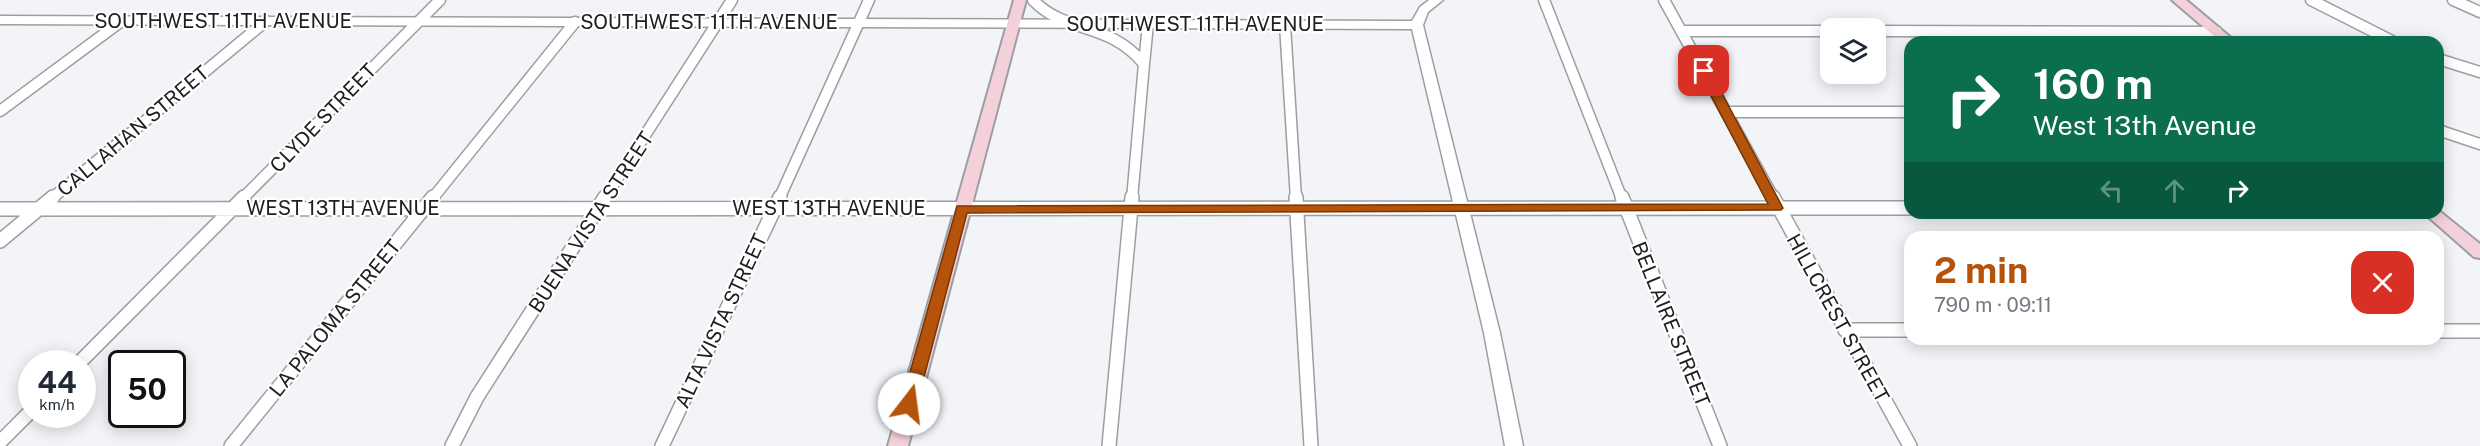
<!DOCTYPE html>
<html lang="en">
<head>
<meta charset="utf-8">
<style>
  :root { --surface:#fff; --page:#f2f2f3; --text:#1f2937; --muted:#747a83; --accent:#b45309 }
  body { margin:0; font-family:"Public Sans",sans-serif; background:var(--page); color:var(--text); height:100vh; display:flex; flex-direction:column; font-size:22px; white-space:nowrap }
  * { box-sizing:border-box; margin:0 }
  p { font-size:20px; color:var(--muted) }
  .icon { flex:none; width:33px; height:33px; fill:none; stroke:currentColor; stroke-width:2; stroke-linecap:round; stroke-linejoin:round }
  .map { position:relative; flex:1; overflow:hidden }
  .panel { position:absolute; left:1904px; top:231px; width:540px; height:114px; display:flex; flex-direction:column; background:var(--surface); border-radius:18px; box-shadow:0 3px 15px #0003 }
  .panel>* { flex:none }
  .banner { position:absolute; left:1904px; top:36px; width:540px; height:183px; border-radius:18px; box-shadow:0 3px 15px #0003; background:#0b6e4f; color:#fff; overflow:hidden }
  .buttons { position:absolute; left:1820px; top:18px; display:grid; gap:12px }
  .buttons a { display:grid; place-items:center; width:66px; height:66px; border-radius:12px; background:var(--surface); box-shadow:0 3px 15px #0003; font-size:30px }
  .speed { position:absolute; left:18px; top:350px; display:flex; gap:12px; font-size:30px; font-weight:700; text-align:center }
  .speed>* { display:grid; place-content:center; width:78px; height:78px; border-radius:50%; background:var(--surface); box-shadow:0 3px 15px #0003; line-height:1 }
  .speed small { font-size:15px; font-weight:400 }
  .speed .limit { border:3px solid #111; border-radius:9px; background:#fff; color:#111 }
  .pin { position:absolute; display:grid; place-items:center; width:51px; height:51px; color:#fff; margin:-26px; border-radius:12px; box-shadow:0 3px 9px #0006 }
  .me { position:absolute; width:66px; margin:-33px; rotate:15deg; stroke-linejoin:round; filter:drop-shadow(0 0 4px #0008) }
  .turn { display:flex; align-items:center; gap:21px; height:126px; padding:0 30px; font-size:27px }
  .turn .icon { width:78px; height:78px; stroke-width:2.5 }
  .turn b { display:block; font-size:42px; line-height:51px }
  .lanes { display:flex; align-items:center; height:57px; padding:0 30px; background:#0003; justify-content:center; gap:30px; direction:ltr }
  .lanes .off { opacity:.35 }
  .round { display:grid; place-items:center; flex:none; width:63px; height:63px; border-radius:18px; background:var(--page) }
  .headline { display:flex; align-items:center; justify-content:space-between; height:102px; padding:0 30px }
  h1 { font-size:36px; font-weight:700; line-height:45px; color:var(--accent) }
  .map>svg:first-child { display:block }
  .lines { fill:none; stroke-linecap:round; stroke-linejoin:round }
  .minor-far1-casing { stroke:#9d9ea1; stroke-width:13 }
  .minor-casing { stroke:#9d9ea1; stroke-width:16 }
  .tertiary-casing { stroke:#9d9ea1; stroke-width:3 }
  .secondary-casing { stroke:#9d9ea1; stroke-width:4 }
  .minor-far1 { stroke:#fff; stroke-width:10 }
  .minor { stroke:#fff; stroke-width:13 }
  .tertiary { fill:#fff; fill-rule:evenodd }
  .secondary { fill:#f4d1da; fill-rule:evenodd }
  .route { fill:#b45309; stroke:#753606; stroke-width:1.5 }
  .labels { text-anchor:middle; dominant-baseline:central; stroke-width:4.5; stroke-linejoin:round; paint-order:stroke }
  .street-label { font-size:20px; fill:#202021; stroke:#fff }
</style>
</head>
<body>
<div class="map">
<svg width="2480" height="446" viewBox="0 0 2480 446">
  <rect width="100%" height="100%" fill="#f2f4f7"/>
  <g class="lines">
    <g class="minor-far1-casing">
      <path id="minor-far1" d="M1033,0C1065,34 1109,21 1144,64L1132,199
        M1544,0L1622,199
        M1664,0L1774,199
        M2311,0L2394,42
        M2453,0L2480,12
        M1285,25L1296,199
        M1682,31H1830
        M1875,31L2217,32
        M2438,59L2480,72
        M1144,64L1148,24
        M0,111L123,20
        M1726,112H1910
        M2438,130L2480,144
        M51,199L266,21
        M242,199L440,0
        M432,199L575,22
        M604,199L732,0
        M779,199L869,0"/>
    </g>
    <g class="minor-casing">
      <path id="minor" d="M1296,197L1311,446
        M1622,197L1720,446
        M1773,197L1910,446
        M0,209L1910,208
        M0,241L53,197
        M1845,330H1910
        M2438,331H2480
        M79,363L244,197
        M0,442L32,410
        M231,446L433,197
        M452,446L477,397L605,197
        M662,446L780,197
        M1109,446L1132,197"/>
    </g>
    <g class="tertiary-casing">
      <path id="tertiary" d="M1429,0H1443L1428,12L1423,25L1500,333L1523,446H1505L1484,333L1412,29L0,24V16L1412,21L1420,7Z"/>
    </g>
    <g class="secondary-casing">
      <path id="secondary" d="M1014,0H1026L908,446H888Z
        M2172,0H2186L2236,42H2221Z
        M2438,210L2480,244V258L2474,257L2424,213H2438Z"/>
    </g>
    <use href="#minor-far1" class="minor-far1"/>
    <use href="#minor" class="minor"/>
    <use href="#tertiary" class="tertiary"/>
    <use href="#secondary" class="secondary"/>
  </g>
  <path class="route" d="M1704,68L1710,71L1783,208L1781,210L967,213L917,404L915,408H903L901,404L957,206L1768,204L1698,71Z"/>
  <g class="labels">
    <g class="street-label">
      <text x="223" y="21">SOUTHWEST 11TH AVENUE</text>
      <text x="709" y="22">SOUTHWEST 11TH AVENUE</text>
      <text x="1195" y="24">SOUTHWEST 11TH AVENUE</text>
      <text transform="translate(323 118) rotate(-46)">CLYDE STREET</text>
      <text transform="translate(133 131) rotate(-40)">CALLAHAN STREET</text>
      <text x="343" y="208">WEST 13TH AVENUE</text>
      <text x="829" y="208">WEST 13TH AVENUE</text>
      <text transform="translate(591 222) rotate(-57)">BUENA VISTA STREET</text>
      <text transform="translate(335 318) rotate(-51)">LA PALOMA STREET</text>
      <text transform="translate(1838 318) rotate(61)">HILLCREST STREET</text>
      <text transform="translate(721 321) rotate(-65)">ALTA VISTA STREET</text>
      <text transform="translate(1671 324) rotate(68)">BELLAIRE STREET</text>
    </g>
  </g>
</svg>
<div class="buttons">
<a><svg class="icon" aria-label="layers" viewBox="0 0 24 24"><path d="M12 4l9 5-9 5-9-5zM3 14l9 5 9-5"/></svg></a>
</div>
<div class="speed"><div>44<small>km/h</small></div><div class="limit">50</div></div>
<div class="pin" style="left:1704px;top:71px;background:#d93025"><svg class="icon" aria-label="arrive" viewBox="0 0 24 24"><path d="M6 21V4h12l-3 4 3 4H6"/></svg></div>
<svg class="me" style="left:909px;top:404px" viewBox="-20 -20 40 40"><circle r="19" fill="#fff"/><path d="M0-13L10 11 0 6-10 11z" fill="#b45309"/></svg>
<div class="banner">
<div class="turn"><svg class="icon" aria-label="right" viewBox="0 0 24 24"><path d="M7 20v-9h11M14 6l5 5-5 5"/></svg><div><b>160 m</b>West 13th Avenue</div></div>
<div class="lanes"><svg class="icon off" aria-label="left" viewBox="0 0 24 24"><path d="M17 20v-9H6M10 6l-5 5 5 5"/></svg><svg class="icon off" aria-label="ahead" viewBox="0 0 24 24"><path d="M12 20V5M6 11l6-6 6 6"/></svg><svg class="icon" aria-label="right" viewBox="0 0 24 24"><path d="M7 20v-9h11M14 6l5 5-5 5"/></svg></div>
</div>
<section class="panel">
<div class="headline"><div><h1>2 min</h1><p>790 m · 09:11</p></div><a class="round" style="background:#d93025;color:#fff"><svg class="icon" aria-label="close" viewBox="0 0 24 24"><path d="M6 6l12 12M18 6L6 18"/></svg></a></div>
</section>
</div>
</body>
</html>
